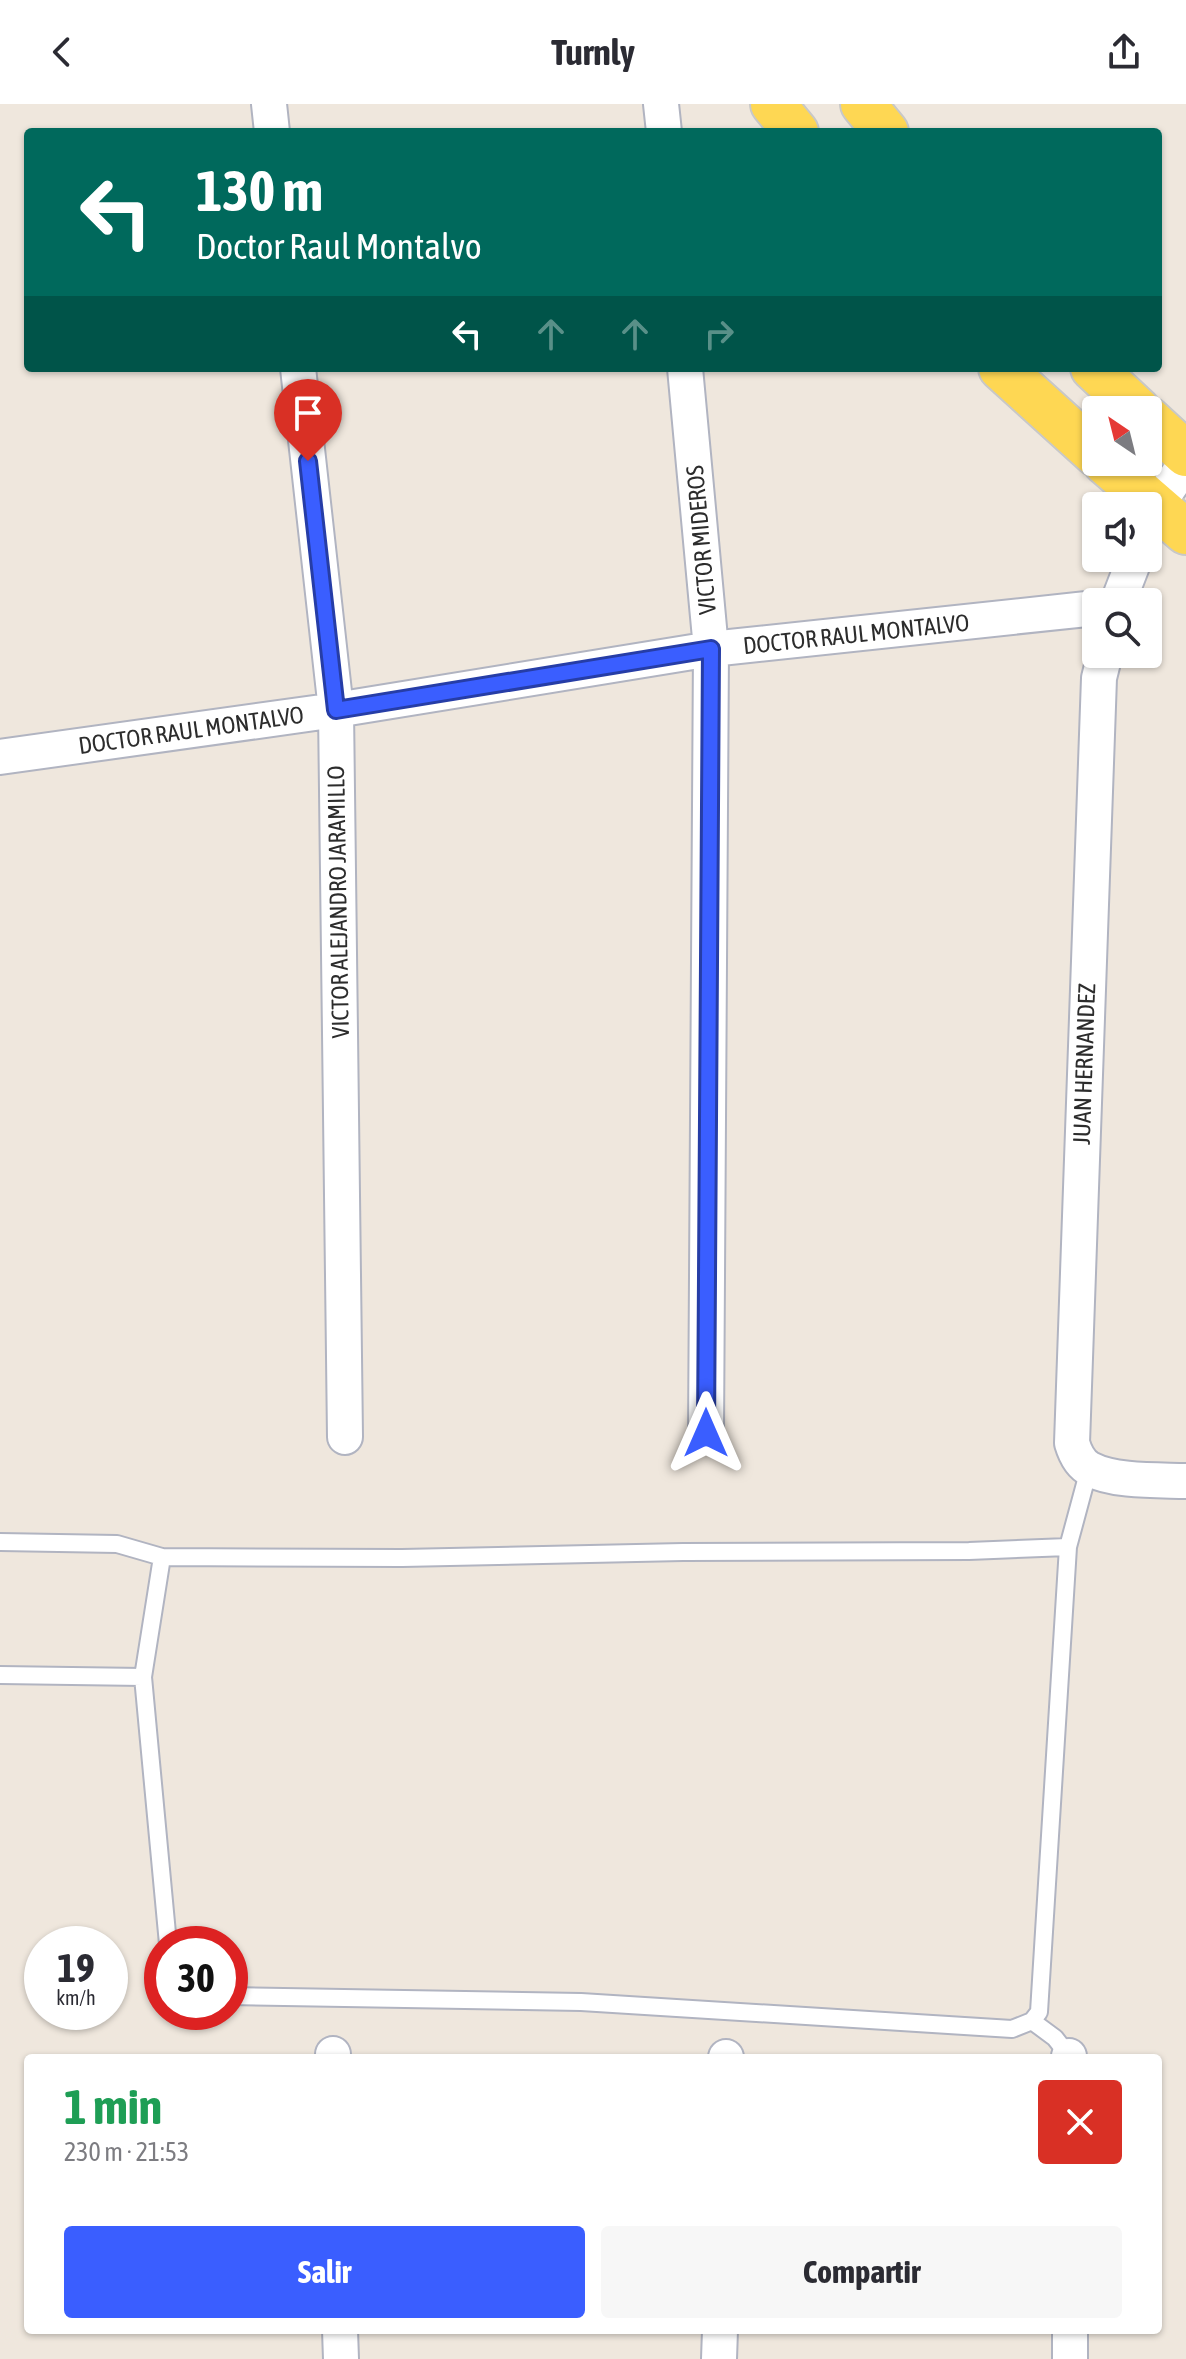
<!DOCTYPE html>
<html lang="es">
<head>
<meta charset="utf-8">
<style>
  :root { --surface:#fff; --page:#f7f7f7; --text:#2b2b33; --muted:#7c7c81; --accent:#3a5eff }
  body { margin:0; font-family:"Asap Condensed",sans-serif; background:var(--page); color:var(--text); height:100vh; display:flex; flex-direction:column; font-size:30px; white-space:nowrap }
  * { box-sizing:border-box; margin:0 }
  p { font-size:26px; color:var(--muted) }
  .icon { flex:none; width:44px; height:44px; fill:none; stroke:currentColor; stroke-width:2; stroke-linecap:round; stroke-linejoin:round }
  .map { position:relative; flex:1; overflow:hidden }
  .panel { position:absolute; left:24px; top:1950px; width:1138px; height:280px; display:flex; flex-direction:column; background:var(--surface); border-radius:8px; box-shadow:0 2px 6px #0004 }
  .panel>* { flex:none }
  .hud { position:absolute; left:24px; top:24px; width:1138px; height:244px; border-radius:8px; box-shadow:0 2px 6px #0004; background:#00695c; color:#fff; overflow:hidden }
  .needle { width:52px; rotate:325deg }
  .tools { position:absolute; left:1082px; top:292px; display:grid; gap:16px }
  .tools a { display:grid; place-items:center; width:80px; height:80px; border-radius:8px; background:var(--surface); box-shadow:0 2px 6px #0004; font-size:40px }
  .speed { position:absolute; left:24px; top:1822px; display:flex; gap:16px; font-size:40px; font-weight:700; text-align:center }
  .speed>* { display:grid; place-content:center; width:104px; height:104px; border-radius:50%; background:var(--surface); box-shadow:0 2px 6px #0004; line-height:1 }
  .speed small { font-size:20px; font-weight:400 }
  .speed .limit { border:12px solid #d22; background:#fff; color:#111 }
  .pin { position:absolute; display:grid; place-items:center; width:68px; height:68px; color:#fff; margin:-82px -34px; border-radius:50% 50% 50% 0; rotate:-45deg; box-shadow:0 0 8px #0007 }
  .pin .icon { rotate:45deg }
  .me { position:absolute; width:88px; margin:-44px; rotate:0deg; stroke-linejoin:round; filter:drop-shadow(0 0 6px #0008) }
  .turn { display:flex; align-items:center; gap:28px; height:168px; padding:0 40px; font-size:36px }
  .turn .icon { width:104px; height:104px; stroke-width:2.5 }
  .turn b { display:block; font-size:56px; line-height:68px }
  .lanes { display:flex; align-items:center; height:76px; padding:0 40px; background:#0003; justify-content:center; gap:40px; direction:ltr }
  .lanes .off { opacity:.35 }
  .round { display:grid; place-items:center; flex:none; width:84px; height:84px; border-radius:8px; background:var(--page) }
  .overview { display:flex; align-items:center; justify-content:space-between; height:136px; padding:0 40px }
  h1 { font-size:48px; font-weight:700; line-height:60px; color:#1e9e55 }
  .button { display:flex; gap:16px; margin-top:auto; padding:16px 40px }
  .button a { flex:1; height:92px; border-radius:8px; background:var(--accent); color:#fff; font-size:32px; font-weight:700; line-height:92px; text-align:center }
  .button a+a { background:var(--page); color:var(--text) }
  header { display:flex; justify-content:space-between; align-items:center; height:104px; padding:0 40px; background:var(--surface); font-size:36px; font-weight:700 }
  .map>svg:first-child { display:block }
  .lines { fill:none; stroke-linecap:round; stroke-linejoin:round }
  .service-casing { stroke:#b1b4c1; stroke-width:20 }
  .minor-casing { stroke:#b1b4c1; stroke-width:38 }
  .primary-casing { stroke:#c8c8c8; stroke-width:48 }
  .service { stroke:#fff; stroke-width:16 }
  .minor { stroke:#fff; stroke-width:34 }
  .primary { stroke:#fed753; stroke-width:44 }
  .route-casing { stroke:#263da6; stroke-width:20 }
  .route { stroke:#3a5eff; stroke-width:14 }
  .labels { text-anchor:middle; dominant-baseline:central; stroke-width:6; stroke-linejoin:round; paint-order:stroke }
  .street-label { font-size:24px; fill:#2c2c2c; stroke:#fff }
</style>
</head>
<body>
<header><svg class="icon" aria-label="back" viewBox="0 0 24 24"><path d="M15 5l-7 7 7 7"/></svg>Turnly<svg class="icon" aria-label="share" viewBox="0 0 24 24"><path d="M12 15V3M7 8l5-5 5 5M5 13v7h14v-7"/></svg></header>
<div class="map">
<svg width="1186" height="2255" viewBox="0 0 1186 2255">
  <rect width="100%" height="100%" fill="#efe7dd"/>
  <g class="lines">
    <g class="service-casing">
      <path id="service" d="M0,1438L117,1440L162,1453L402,1454L683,1448L969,1447L1068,1443
        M162,1453L143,1573L168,1840
        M0,1571L143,1573
        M230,1892L581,1898L1012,1925L1032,1917L1039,1908L1068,1443L1089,1365
        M1032,1917L1055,1934L1069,1952"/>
    </g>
    <g class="minor-casing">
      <path id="minor" d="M269,0L272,28
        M661,0L664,28
        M298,264L336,606L345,1333
        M685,264L711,545L706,1329
        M1148,422L1155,404L1186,359
        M1118,498L1135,454
        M1105,550L1099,574L1072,1339C1075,1349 1080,1360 1090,1365C1114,1378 1159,1376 1186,1377
        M0,653L336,606L711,545L1096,504
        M333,1950V1954
        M1069,1952V1954
        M726,1954V1953
        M340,2226L341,2255
        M1070,2226V2255
        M719,2255L720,2226"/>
    </g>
    <g class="primary-casing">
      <path id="primary" d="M773,0L796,28
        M863,0L886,28
        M1001,264L1096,350
        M1093,264L1138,306
        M1148,315L1186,350
        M1105,358L1186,428"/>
    </g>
    <use href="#service" class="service"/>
    <use href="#minor" class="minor"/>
    <use href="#primary" class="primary"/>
  </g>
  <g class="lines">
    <g class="route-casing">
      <path id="route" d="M308,357L336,606L711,545L706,1329"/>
    </g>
    <use href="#route" class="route"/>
  </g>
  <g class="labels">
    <g class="street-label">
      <text transform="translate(701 436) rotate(-95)">VICTOR MIDEROS</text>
      <text transform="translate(856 530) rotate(-6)">DOCTOR RAUL MONTALVO</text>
      <text transform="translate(191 626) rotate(-8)">DOCTOR RAUL MONTALVO</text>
      <text transform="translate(338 798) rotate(-91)">VICTOR ALEJANDRO JARAMILLO</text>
      <text transform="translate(1084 960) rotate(-88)">JUAN HERNANDEZ</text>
    </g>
  </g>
</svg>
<div class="tools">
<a><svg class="needle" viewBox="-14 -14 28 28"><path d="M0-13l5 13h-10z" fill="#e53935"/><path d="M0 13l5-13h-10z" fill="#7c7c81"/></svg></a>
<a><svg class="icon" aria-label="sound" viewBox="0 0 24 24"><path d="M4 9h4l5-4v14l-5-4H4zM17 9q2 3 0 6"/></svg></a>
<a><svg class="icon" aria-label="search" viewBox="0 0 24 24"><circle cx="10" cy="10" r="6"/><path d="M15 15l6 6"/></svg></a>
</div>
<div class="speed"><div>19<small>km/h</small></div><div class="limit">30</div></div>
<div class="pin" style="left:308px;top:357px;background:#d93025"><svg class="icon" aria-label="arrive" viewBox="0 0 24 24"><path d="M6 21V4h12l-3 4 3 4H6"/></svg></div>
<svg class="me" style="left:706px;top:1329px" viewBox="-20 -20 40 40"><path d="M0-17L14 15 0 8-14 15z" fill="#3a5eff" stroke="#fff" stroke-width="4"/></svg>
<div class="hud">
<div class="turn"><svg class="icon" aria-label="left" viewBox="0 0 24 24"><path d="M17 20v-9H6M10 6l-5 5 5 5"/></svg><div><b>130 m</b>Doctor Raul Montalvo</div></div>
<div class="lanes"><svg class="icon" aria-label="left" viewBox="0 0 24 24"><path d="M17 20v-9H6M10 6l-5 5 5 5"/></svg><svg class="icon off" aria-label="ahead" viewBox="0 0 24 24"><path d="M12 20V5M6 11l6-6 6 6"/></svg><svg class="icon off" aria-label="ahead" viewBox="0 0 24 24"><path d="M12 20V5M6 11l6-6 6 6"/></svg><svg class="icon off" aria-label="right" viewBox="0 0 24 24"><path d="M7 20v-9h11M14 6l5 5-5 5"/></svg></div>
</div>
<section class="panel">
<div class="overview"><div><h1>1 min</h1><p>230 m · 21:53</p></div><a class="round" style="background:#d93025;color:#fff"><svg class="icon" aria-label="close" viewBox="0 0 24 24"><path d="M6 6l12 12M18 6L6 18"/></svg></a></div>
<div class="button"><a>Salir</a><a>Compartir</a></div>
</section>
</div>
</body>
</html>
